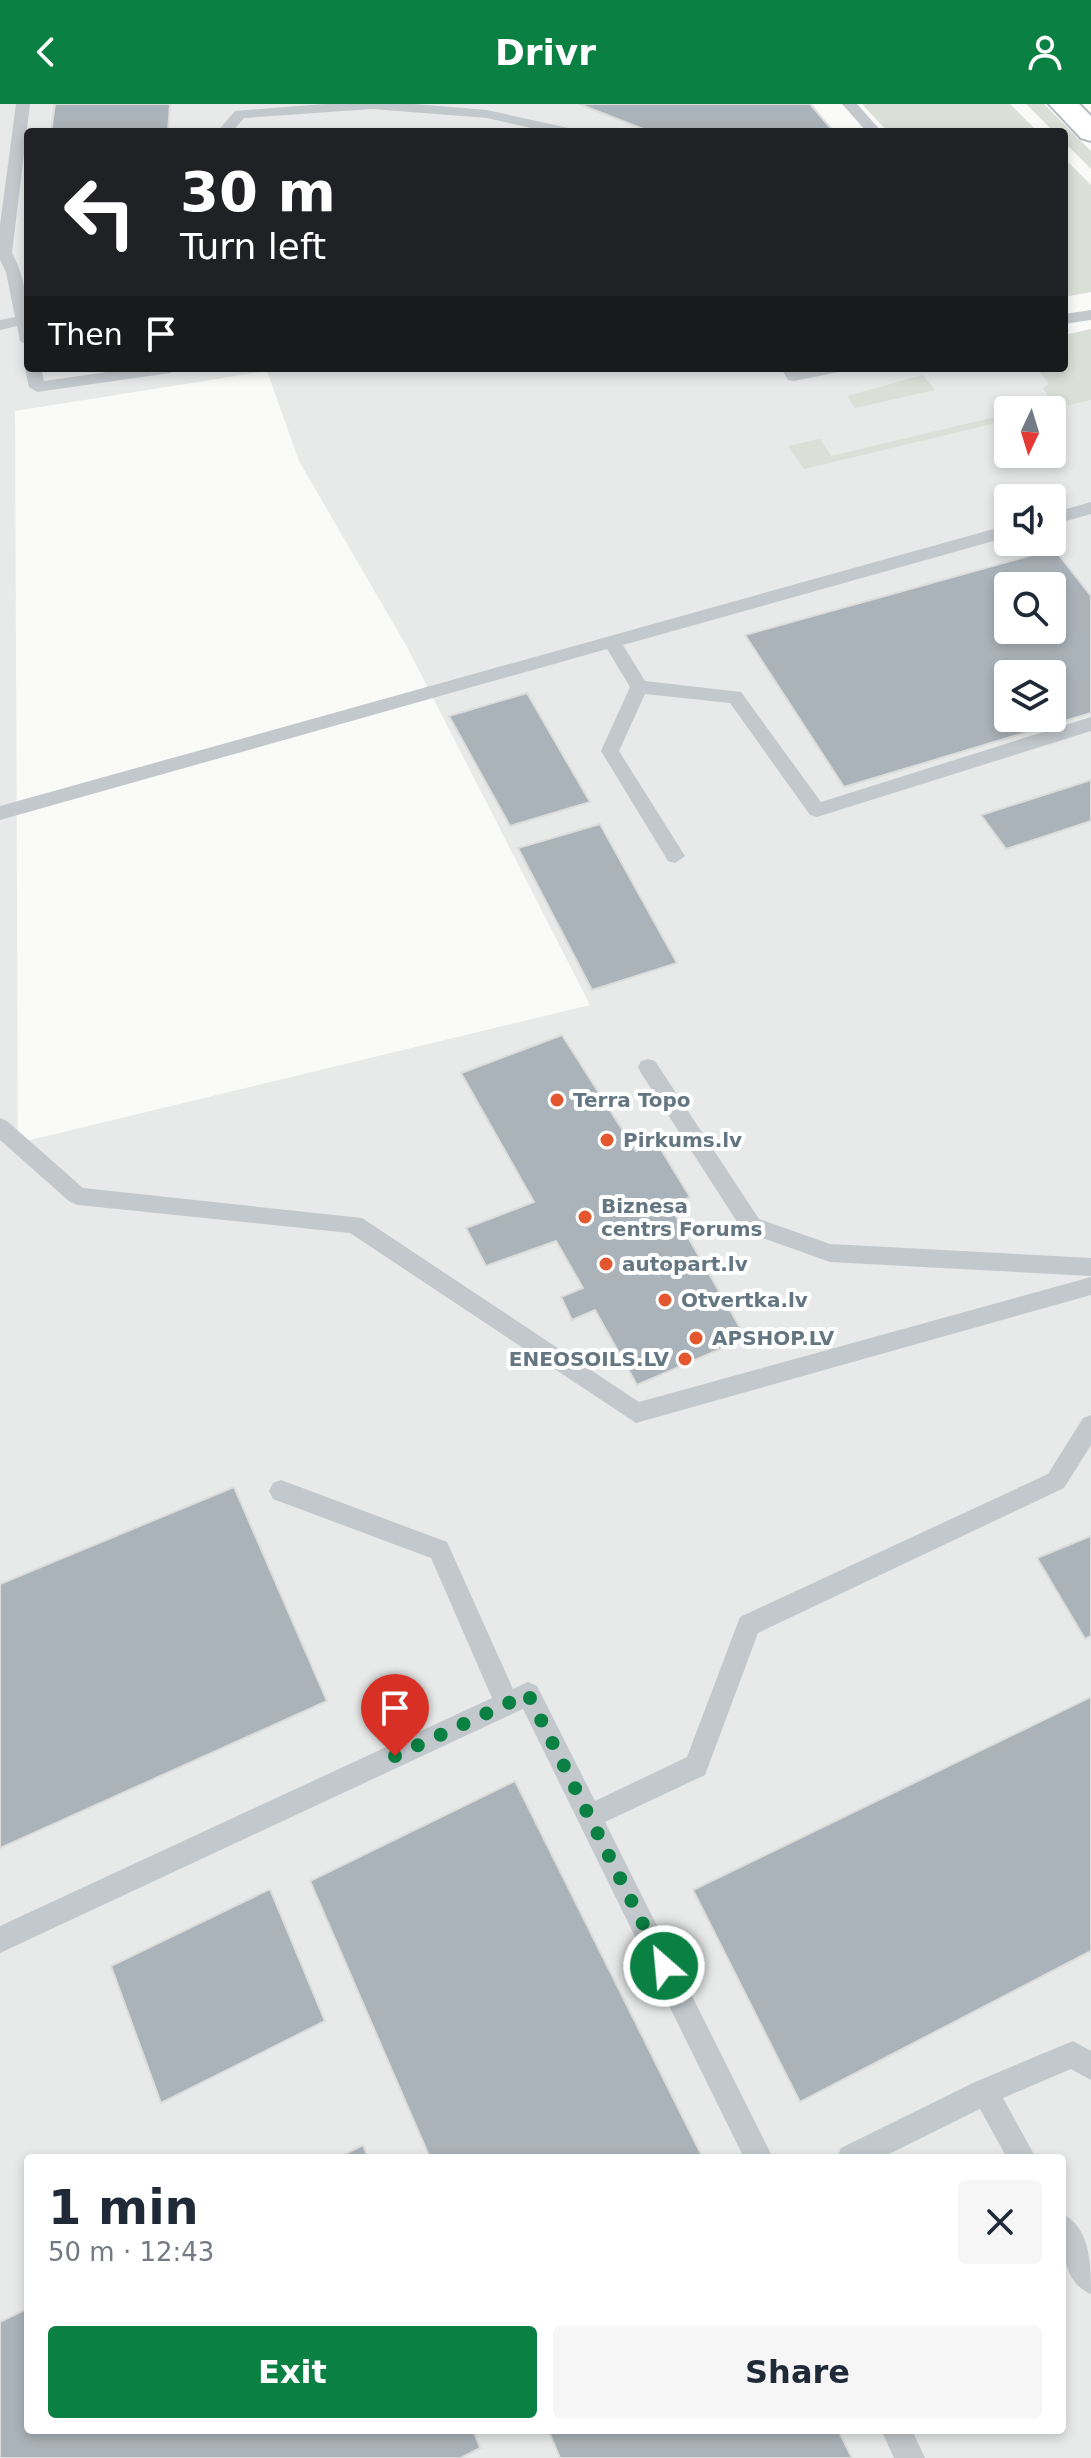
<!DOCTYPE html>
<html lang="en">
<head>
<meta charset="utf-8">
<style>
  :root { --surface:#fff; --page:#f6f6f7; --text:#1f2937; --muted:#747a83; --accent:#0b8043 }
  body { margin:0; font-family:"DejaVu Sans",sans-serif; background:var(--page); color:var(--text); height:100vh; display:flex; flex-direction:column; font-size:30px; white-space:nowrap }
  * { box-sizing:border-box; margin:0 }
  p { font-size:26px; color:var(--muted) }
  .icon { flex:none; width:44px; height:44px; fill:none; stroke:currentColor; stroke-width:2; stroke-linecap:round; stroke-linejoin:round }
  .map { position:relative; flex:1; overflow:hidden }
  .sheet { position:absolute; left:24px; top:2050px; width:1042px; height:280px; display:flex; flex-direction:column; background:var(--surface); border-radius:8px; box-shadow:0 4px 12px #0003 }
  .sheet>* { flex:none }
  .hud { position:absolute; left:24px; top:24px; width:1044px; height:244px; border-radius:8px; box-shadow:0 4px 12px #0003; background:#202124; color:#fff; overflow:hidden }
  .needle { width:52px; rotate:184deg }
  .fabs { position:absolute; left:994px; top:292px; display:grid; gap:16px }
  .fabs a { display:grid; place-items:center; width:72px; height:72px; border-radius:8px; background:var(--surface); box-shadow:0 4px 12px #0003; font-size:40px }
  .pin { position:absolute; display:grid; place-items:center; width:68px; height:68px; color:#fff; margin:-82px -34px; border-radius:50% 50% 50% 0; rotate:-45deg; box-shadow:0 0 8px #0007 }
  .pin .icon { rotate:45deg }
  .me { position:absolute; width:88px; margin:-44px; rotate:333deg; stroke-linejoin:round; filter:drop-shadow(0 0 6px #0008) }
  .turn { display:flex; align-items:center; gap:28px; height:168px; padding:0 24px; font-size:36px }
  .turn .icon { width:104px; height:104px; stroke-width:2.5 }
  .turn b { display:block; font-size:56px; line-height:68px }
  .then { display:flex; align-items:center; height:76px; padding:0 24px; background:#0003; gap:16px; font-size:30px }
  .round { display:grid; place-items:center; flex:none; width:84px; height:84px; border-radius:8px; background:var(--page) }
  .overview { display:flex; align-items:center; justify-content:space-between; height:136px; padding:0 24px }
  h1 { font-size:48px; font-weight:700; line-height:60px }
  .action { display:flex; gap:16px; margin-top:auto; padding:16px 24px }
  .action a { flex:1; height:92px; border-radius:8px; background:var(--accent); color:#fff; font-size:32px; font-weight:700; line-height:92px; text-align:center }
  .action a+a { background:var(--page); color:var(--text) }
  header { display:flex; justify-content:space-between; align-items:center; height:104px; padding:0 24px; background:var(--accent); color:#fff; font-size:36px; font-weight:700 }
  .map>svg:first-child { display:block }
  .built { fill:#e8e9e9; fill-rule:evenodd }
  .green { fill:#dadfd7 }
  .building { fill:#aab3b9; stroke:#dcdcda; stroke-width:2; fill-rule:evenodd }
  .lines { fill:none; stroke-linecap:round; stroke-linejoin:round }
  .primary-casing { stroke:#b5babe; stroke-width:4 }
  .service { fill:#c3c8cc; fill-rule:evenodd }
  .primary { fill:#fff; fill-rule:evenodd }
  .route { stroke:#0b8043; stroke-width:14; stroke-dasharray:0 25.2 }
  .poi-dot { fill:#e4572e; stroke:#fff; stroke-width:3 }
  .labels { text-anchor:middle; dominant-baseline:central; stroke-width:8; stroke-linejoin:round; paint-order:stroke }
  .poi-label { font-size:20px; font-weight:bold; fill:#657683; stroke:#fff; text-anchor:start }
</style>
</head>
<body>
<header><svg class="icon" aria-label="back" viewBox="0 0 24 24"><path d="M15 5l-7 7 7 7"/></svg>Drivr<svg class="icon" aria-label="person" viewBox="0 0 24 24"><circle cx="12" cy="8" r="4"/><path d="M4 21q1-7 8-7t8 7"/></svg></header>
<div class="map">
<svg width="1091" height="2354" viewBox="0 0 1091 2354">
  <rect width="100%" height="100%" fill="#fafaf8"/>
  <path class="built" d="M0,0H810L834,28H28V264H1041L1073,300L1091,296V2354H0ZM267,267L299,357L407,543L590,901L18,1039L15,307ZM1008,306H1052V350H1008ZM1008,394H1052V438H1008ZM1008,482H1052V526H1008ZM1008,570H1052V614H1008ZM28,2054H1062V2326H28Z"/>
  <path class="green" d="M862,0H1010L1038,28H888Z
    M1026,0H1044L1091,47V65L1064,38V28H1054Z
    M1064,54L1091,81V188L1064,193Z
    M1091,225V296L1049,306H1024L1052,299L1043,284L1049,280L1037,264H1064V231Z
    M923,271L935,286L855,304L847,292Z
    M1008,310V316L804,365L788,342L820,335L831,352Z"/>
  <path class="building" d="M55,0H170L168,28H51Z
    M579,0H810L834,28H651Z
    M1054,445L1091,492V609L844,683L745,531ZM1008,482H1052V526H1008ZM1008,570H1052V614H1008Z
    M527,589L590,698L510,722L449,612Z
    M1091,676V717L1006,745L981,711Z
    M600,720L677,859L592,886L518,744Z
    M562,931L636,1047L657,1039L690,1093L670,1102L746,1234L637,1281L595,1206L572,1216L561,1193L583,1184L556,1137L486,1162L466,1124L534,1098L461,969Z
    M234,1383L327,1597L0,1744V1480Z
    M1091,1432V1532L1085,1535L1037,1454Z
    M1091,1593V1847L800,1998L693,1786Z
    M515,1677L703,2054H430L310,1777Z
    M270,1785L325,1917L161,1999L111,1862Z
    M363,2041L368,2054H337Z
    M28,2204V2326H473L480,2344L461,2354H0V2218Z
    M548,2326H838L852,2354H560Z"/>
  <g class="lines">
    <g class="primary-casing">
      <path id="primary" d="M1049,0H1079L1091,12V37L1081,34Z"/>
    </g>
    <path class="service" d="M16,0H30L12,149C28,179 28,208 28,242L20,237L17,222L0,226V216L15,213L6,168L0,156V121Z
      M324,0H414L487,6L573,25L575,28H549L487,14L372,5L244,14L232,28H217L235,7Z
      M842,0H857L882,28H867Z
      M1091,206V216L1064,220V210Z
      M28,260V264H41L44,277L135,264H178L170,269L37,288L29,283L25,264Z
      M781,264H840L838,268L794,277L788,276Z
      M1091,398V410L1052,421V409Z
      M1008,421V433L623,541L645,577L741,588L821,698L1091,613V627L817,713L810,711L730,599L645,590L619,647L685,752L675,759L668,757L601,647L630,583L607,545L0,716V702Z
      M648,955L655,957L759,1115L830,1140L1091,1154V1172L830,1158L743,1127L641,969L638,963L641,957Z
      M0,1014L7,1017L83,1084L362,1114L639,1298L1091,1173V1191L636,1319L350,1129L78,1101L70,1098L0,1036Z
      M1091,1311V1341L1064,1384L758,1529L705,1671L605,1718L773,2054H744L523,1605L0,1849V1822L492,1594L431,1454L273,1395L269,1387L273,1379L281,1376L447,1438L513,1585L528,1578L537,1582L595,1697L687,1653L740,1513L1048,1370L1083,1314Z
      M1073,1937L1091,1947V1976L1071,1965L1003,1994L1036,2054H1007L980,2005L881,2054H837L841,2044L975,1978Z
      M1062,2110C1091,2123 1091,2163 1091,2190C1061,2178 1062,2138 1062,2110Z
      M881,2326H912L925,2354H894Z"/>
    <use href="#primary" class="primary"/>
  </g>
  <g class="lines">
    <path class="route" d="M395,1652L528,1590L664,1862"/>
  </g>
  <g class="poi-dot">
    <circle cx="557" cy="996" r="8"/>
    <circle cx="607" cy="1036" r="8"/>
    <circle cx="585" cy="1113" r="8"/>
    <circle cx="606" cy="1160" r="8"/>
    <circle cx="665" cy="1196" r="8"/>
    <circle cx="696" cy="1234" r="8"/>
    <circle cx="685" cy="1255" r="8"/>
  </g>
  <g class="labels">
    <g class="poi-label">
      <text x="573" y="996">Terra Topo</text>
      <text x="623" y="1036">Pirkums.lv</text>
      <text x="601" y="1102">Biznesa<tspan x="601" dy="23">centrs Forums</tspan></text>
      <text x="622" y="1160">autopart.lv</text>
      <text x="681" y="1196">Otvertka.lv</text>
      <text x="712" y="1234">APSHOP.LV</text>
      <text x="669" y="1255" text-anchor="end">ENEOSOILS.LV</text>
    </g>
  </g>
</svg>
<div class="fabs">
<a><svg class="needle" viewBox="-14 -14 28 28"><path d="M0-13l5 13h-10z" fill="#e53935"/><path d="M0 13l5-13h-10z" fill="#747a83"/></svg></a>
<a><svg class="icon" aria-label="sound" viewBox="0 0 24 24"><path d="M4 9h4l5-4v14l-5-4H4zM17 9q2 3 0 6"/></svg></a>
<a><svg class="icon" aria-label="search" viewBox="0 0 24 24"><circle cx="10" cy="10" r="6"/><path d="M15 15l6 6"/></svg></a>
<a><svg class="icon" aria-label="layers" viewBox="0 0 24 24"><path d="M12 4l9 5-9 5-9-5zM3 14l9 5 9-5"/></svg></a>
</div>
<div class="pin" style="left:395px;top:1652px;background:#d93025"><svg class="icon" aria-label="arrive" viewBox="0 0 24 24"><path d="M6 21V4h12l-3 4 3 4H6"/></svg></div>
<svg class="me" style="left:664px;top:1862px" viewBox="-20 -20 40 40"><circle r="17" fill="#0b8043" stroke="#fff" stroke-width="3"/><path d="M0-11L8 9 0 5-8 9z" fill="#fff"/></svg>
<div class="hud">
<div class="turn"><svg class="icon" aria-label="left" viewBox="0 0 24 24"><path d="M17 20v-9H6M10 6l-5 5 5 5"/></svg><div><b>30 m</b>Turn left</div></div>
<div class="then">Then<svg class="icon" aria-label="arrive" viewBox="0 0 24 24"><path d="M6 21V4h12l-3 4 3 4H6"/></svg></div>
</div>
<section class="sheet">
<div class="overview"><div><h1>1 min</h1><p>50 m · 12:43</p></div><a class="round"><svg class="icon" aria-label="close" viewBox="0 0 24 24"><path d="M6 6l12 12M18 6L6 18"/></svg></a></div>
<div class="action"><a>Exit</a><a>Share</a></div>
</section>
</div>
</body>
</html>
